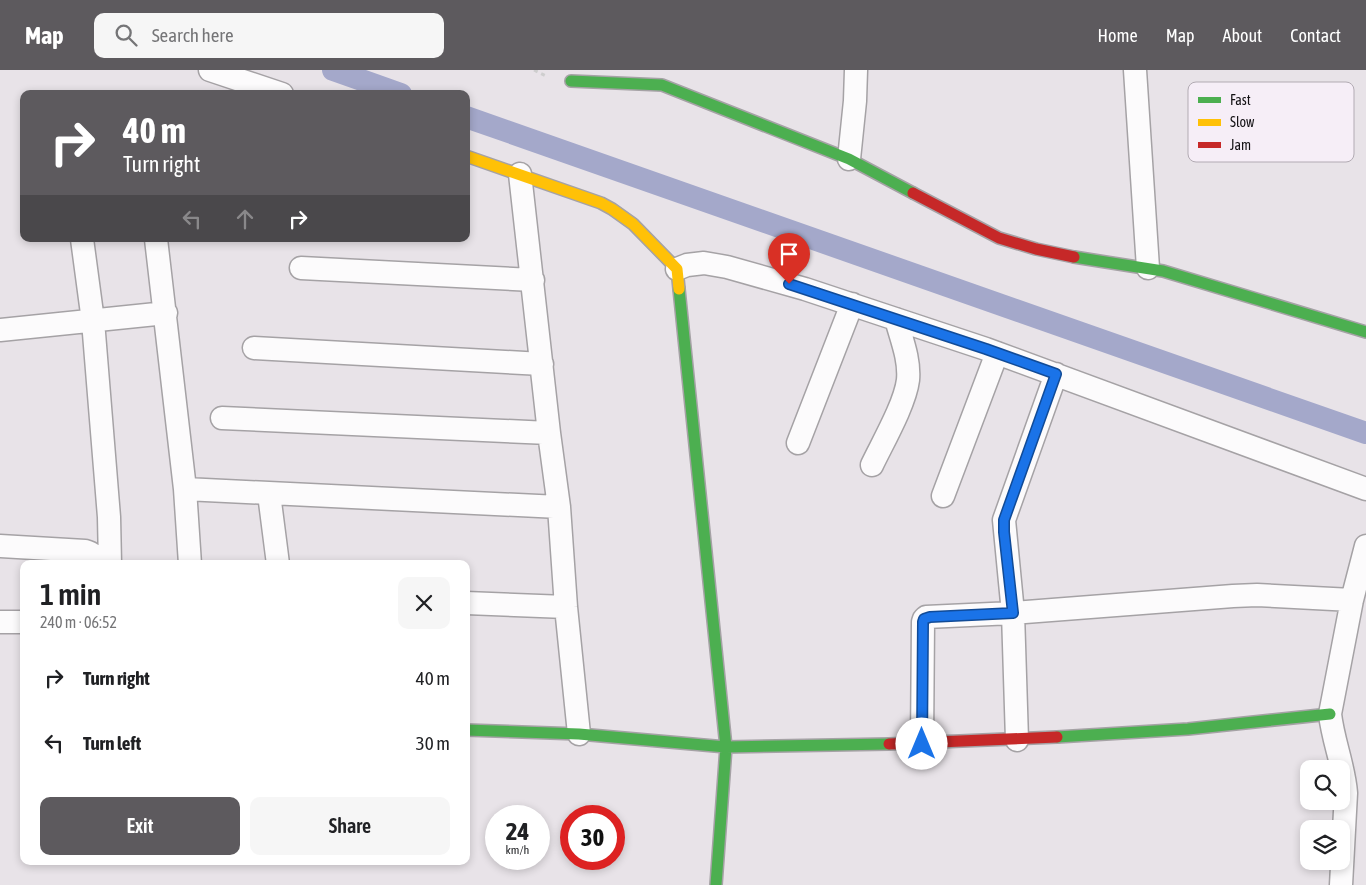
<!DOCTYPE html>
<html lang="en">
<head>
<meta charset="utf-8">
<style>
  :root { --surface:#fff; --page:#f6f6f6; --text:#202124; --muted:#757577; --accent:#5d5a5e }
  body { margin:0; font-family:"Asap Condensed",sans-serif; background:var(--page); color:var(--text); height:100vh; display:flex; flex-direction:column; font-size:19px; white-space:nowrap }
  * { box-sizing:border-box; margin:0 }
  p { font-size:16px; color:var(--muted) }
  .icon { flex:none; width:28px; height:28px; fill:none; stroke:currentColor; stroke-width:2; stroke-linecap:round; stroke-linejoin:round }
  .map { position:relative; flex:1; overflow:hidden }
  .side { position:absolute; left:20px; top:490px; width:450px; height:305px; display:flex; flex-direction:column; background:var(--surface); border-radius:10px; box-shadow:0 2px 8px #0003 }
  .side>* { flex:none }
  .top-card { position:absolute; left:20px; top:20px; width:450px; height:152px; border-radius:10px; box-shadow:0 2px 8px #0003; background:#5d5a5e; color:#fff; overflow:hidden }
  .buttons { position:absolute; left:1300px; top:690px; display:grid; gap:10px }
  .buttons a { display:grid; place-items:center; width:50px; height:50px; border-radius:10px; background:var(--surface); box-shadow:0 2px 8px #0003; font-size:25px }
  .speed { position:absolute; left:485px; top:735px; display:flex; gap:10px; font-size:25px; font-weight:700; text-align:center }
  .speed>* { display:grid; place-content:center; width:65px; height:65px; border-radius:50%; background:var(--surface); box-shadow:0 2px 8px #0003; line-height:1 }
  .speed small { font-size:12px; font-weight:400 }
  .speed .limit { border:8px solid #d22; background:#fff; color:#111 }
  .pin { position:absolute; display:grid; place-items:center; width:42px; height:42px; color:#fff; margin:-51px -21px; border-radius:50% 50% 50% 0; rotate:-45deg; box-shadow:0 0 5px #0007 }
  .pin .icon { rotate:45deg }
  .me { position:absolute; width:55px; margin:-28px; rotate:0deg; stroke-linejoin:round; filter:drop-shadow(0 0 4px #0008) }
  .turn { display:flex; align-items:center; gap:18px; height:105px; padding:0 20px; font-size:22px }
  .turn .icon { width:65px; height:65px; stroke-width:2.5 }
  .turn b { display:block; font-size:35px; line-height:42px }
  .lanes { display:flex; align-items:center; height:48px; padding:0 20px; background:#0003; justify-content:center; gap:25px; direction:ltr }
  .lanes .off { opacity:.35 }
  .round { display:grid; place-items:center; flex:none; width:52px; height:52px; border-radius:10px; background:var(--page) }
  .overview { display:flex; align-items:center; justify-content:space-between; height:85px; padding:0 20px }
  h1 { font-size:30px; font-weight:600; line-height:38px }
  .action { display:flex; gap:10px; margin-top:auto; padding:10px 20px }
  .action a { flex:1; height:58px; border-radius:10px; background:var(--accent); color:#fff; font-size:20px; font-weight:600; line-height:58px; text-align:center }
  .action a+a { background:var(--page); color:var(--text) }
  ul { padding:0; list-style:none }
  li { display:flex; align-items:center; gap:15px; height:65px; padding:0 20px }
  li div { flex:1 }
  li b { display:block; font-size:19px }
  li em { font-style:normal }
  header { display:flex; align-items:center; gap:30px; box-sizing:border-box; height:70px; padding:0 25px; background:var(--accent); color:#fff }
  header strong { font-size:24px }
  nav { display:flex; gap:28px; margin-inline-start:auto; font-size:18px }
  .search { width:350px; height:45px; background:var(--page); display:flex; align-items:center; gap:12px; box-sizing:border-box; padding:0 18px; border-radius:10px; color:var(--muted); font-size:19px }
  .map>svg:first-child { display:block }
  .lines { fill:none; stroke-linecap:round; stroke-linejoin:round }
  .canal { stroke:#a4a8ca; stroke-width:22 }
  .street-casing { stroke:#a5a2a5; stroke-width:25 }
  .fast-casing { stroke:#a5a2a5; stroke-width:14 }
  .slow-casing { stroke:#a5a2a5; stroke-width:14 }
  .jam-casing { stroke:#a5a2a5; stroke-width:14 }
  .path { stroke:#cecece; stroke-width:3; stroke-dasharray:4 4; stroke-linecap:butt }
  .street { stroke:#fcfbfc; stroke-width:22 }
  .fast { stroke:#4caf50; stroke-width:11 }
  .slow { stroke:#ffc107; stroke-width:11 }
  .jam { stroke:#c62828; stroke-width:11 }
  .route-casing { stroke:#114b97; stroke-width:12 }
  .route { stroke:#1a73e8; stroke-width:9 }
  .key { fill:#f6eef7; stroke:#b2abb3; stroke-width:1 }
  .key-label { font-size:14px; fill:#121013 }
</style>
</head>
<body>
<header>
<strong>Map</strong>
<div class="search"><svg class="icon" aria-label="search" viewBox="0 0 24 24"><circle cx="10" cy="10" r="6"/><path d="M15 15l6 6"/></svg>Search here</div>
<nav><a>Home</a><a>Map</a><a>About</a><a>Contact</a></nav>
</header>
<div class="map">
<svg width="1366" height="815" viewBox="0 0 1366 815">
  <rect width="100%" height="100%" fill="#e8e3e8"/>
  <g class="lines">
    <path class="canal" d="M333,0L401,24
      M466,47L1366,363"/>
    <g class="street-casing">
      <path id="street" d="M210,0L282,24
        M1135,0L1148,198
        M849,89L855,31L856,0
        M520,104L549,363L559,437L566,537L579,664
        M82,169L93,251L109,447L110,494
        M156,169L185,419L190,494
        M301,198L533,210
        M677,199L687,195L704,193L727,197L805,219L986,279L1366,419
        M0,260L166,243
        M254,278L542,294
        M222,348L549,363
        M798,373L852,234
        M872,395C883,372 905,334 908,310C910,289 901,268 896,249
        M185,419L559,437
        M269,424L278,494
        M943,426L997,283
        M0,476L85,481C93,483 97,488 102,494
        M466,533L566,537
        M0,552H24
        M1017,670L1013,543L1004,450L1056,304
        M922,674L923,552L924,549L926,547L1013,543L1233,526L1257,525L1352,530
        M1341,815L1346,723C1344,696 1333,671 1330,644L1352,530L1366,476"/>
    </g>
    <g class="fast-casing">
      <path id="fast" d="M571,11L662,15L849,89L913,123
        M1074,187L1163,201L1366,262
        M679,219L726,677L716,815
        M466,660L579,664L726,677L889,674
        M1057,667L1188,659L1330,644"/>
    </g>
    <g class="slow-casing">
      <path id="slow" d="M466,86L601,133L612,139L633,154L677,199L679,219"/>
    </g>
    <g class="jam-casing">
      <path id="jam" d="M913,123L999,168L1036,179L1074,187
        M889,674L1057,667"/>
    </g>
    <path class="path" d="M534,0L548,7"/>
    <use href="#street" class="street"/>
    <use href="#fast" class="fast"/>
    <use href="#slow" class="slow"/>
    <use href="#jam" class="jam"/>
  </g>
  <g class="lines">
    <g class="route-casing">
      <path id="route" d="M789,214L986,279L1056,304L1004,450V462L1013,543L930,547L924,549L923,552L922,674"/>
    </g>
    <use href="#route" class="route"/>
  </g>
  <rect x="1188" y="12" width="166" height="80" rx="8" class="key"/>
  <rect x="1198" y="27" width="23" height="6" fill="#4caf50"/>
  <rect x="1198" y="49" width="23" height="7" fill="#ffc107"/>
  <rect x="1198" y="72" width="23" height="6" fill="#c62828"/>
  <g class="key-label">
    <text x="1230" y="35">Fast</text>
    <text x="1230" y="57">Slow</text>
    <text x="1230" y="80">Jam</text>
  </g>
</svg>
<div class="buttons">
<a><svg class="icon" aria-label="search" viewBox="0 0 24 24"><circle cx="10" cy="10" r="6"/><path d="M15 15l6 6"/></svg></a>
<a><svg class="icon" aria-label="layers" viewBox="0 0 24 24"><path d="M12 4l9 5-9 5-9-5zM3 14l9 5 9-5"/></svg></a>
</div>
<div class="speed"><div>24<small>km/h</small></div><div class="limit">30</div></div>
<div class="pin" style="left:789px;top:214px;background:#d93025"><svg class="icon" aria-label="arrive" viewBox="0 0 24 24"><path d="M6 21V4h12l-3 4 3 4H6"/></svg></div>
<svg class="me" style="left:922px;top:674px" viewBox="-20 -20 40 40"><circle r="19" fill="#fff"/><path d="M0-13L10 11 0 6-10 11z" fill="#1a73e8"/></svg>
<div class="top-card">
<div class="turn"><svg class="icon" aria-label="right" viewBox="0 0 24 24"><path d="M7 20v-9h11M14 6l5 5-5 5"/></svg><div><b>40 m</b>Turn right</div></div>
<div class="lanes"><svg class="icon off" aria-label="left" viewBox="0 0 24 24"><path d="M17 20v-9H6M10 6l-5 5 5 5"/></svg><svg class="icon off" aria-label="ahead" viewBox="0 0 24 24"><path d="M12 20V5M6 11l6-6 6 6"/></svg><svg class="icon" aria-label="right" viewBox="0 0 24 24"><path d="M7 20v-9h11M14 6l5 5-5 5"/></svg></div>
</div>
<section class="side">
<div class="overview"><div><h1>1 min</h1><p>240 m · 06:52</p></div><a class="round"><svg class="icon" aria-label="close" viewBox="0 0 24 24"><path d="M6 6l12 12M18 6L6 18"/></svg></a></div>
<ul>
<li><svg class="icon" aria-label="right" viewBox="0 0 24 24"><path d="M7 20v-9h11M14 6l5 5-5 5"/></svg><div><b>Turn right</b></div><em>40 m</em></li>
<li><svg class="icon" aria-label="left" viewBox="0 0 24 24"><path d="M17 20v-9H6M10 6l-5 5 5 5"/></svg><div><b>Turn left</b></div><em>30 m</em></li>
</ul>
<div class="action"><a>Exit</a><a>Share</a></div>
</section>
</div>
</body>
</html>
